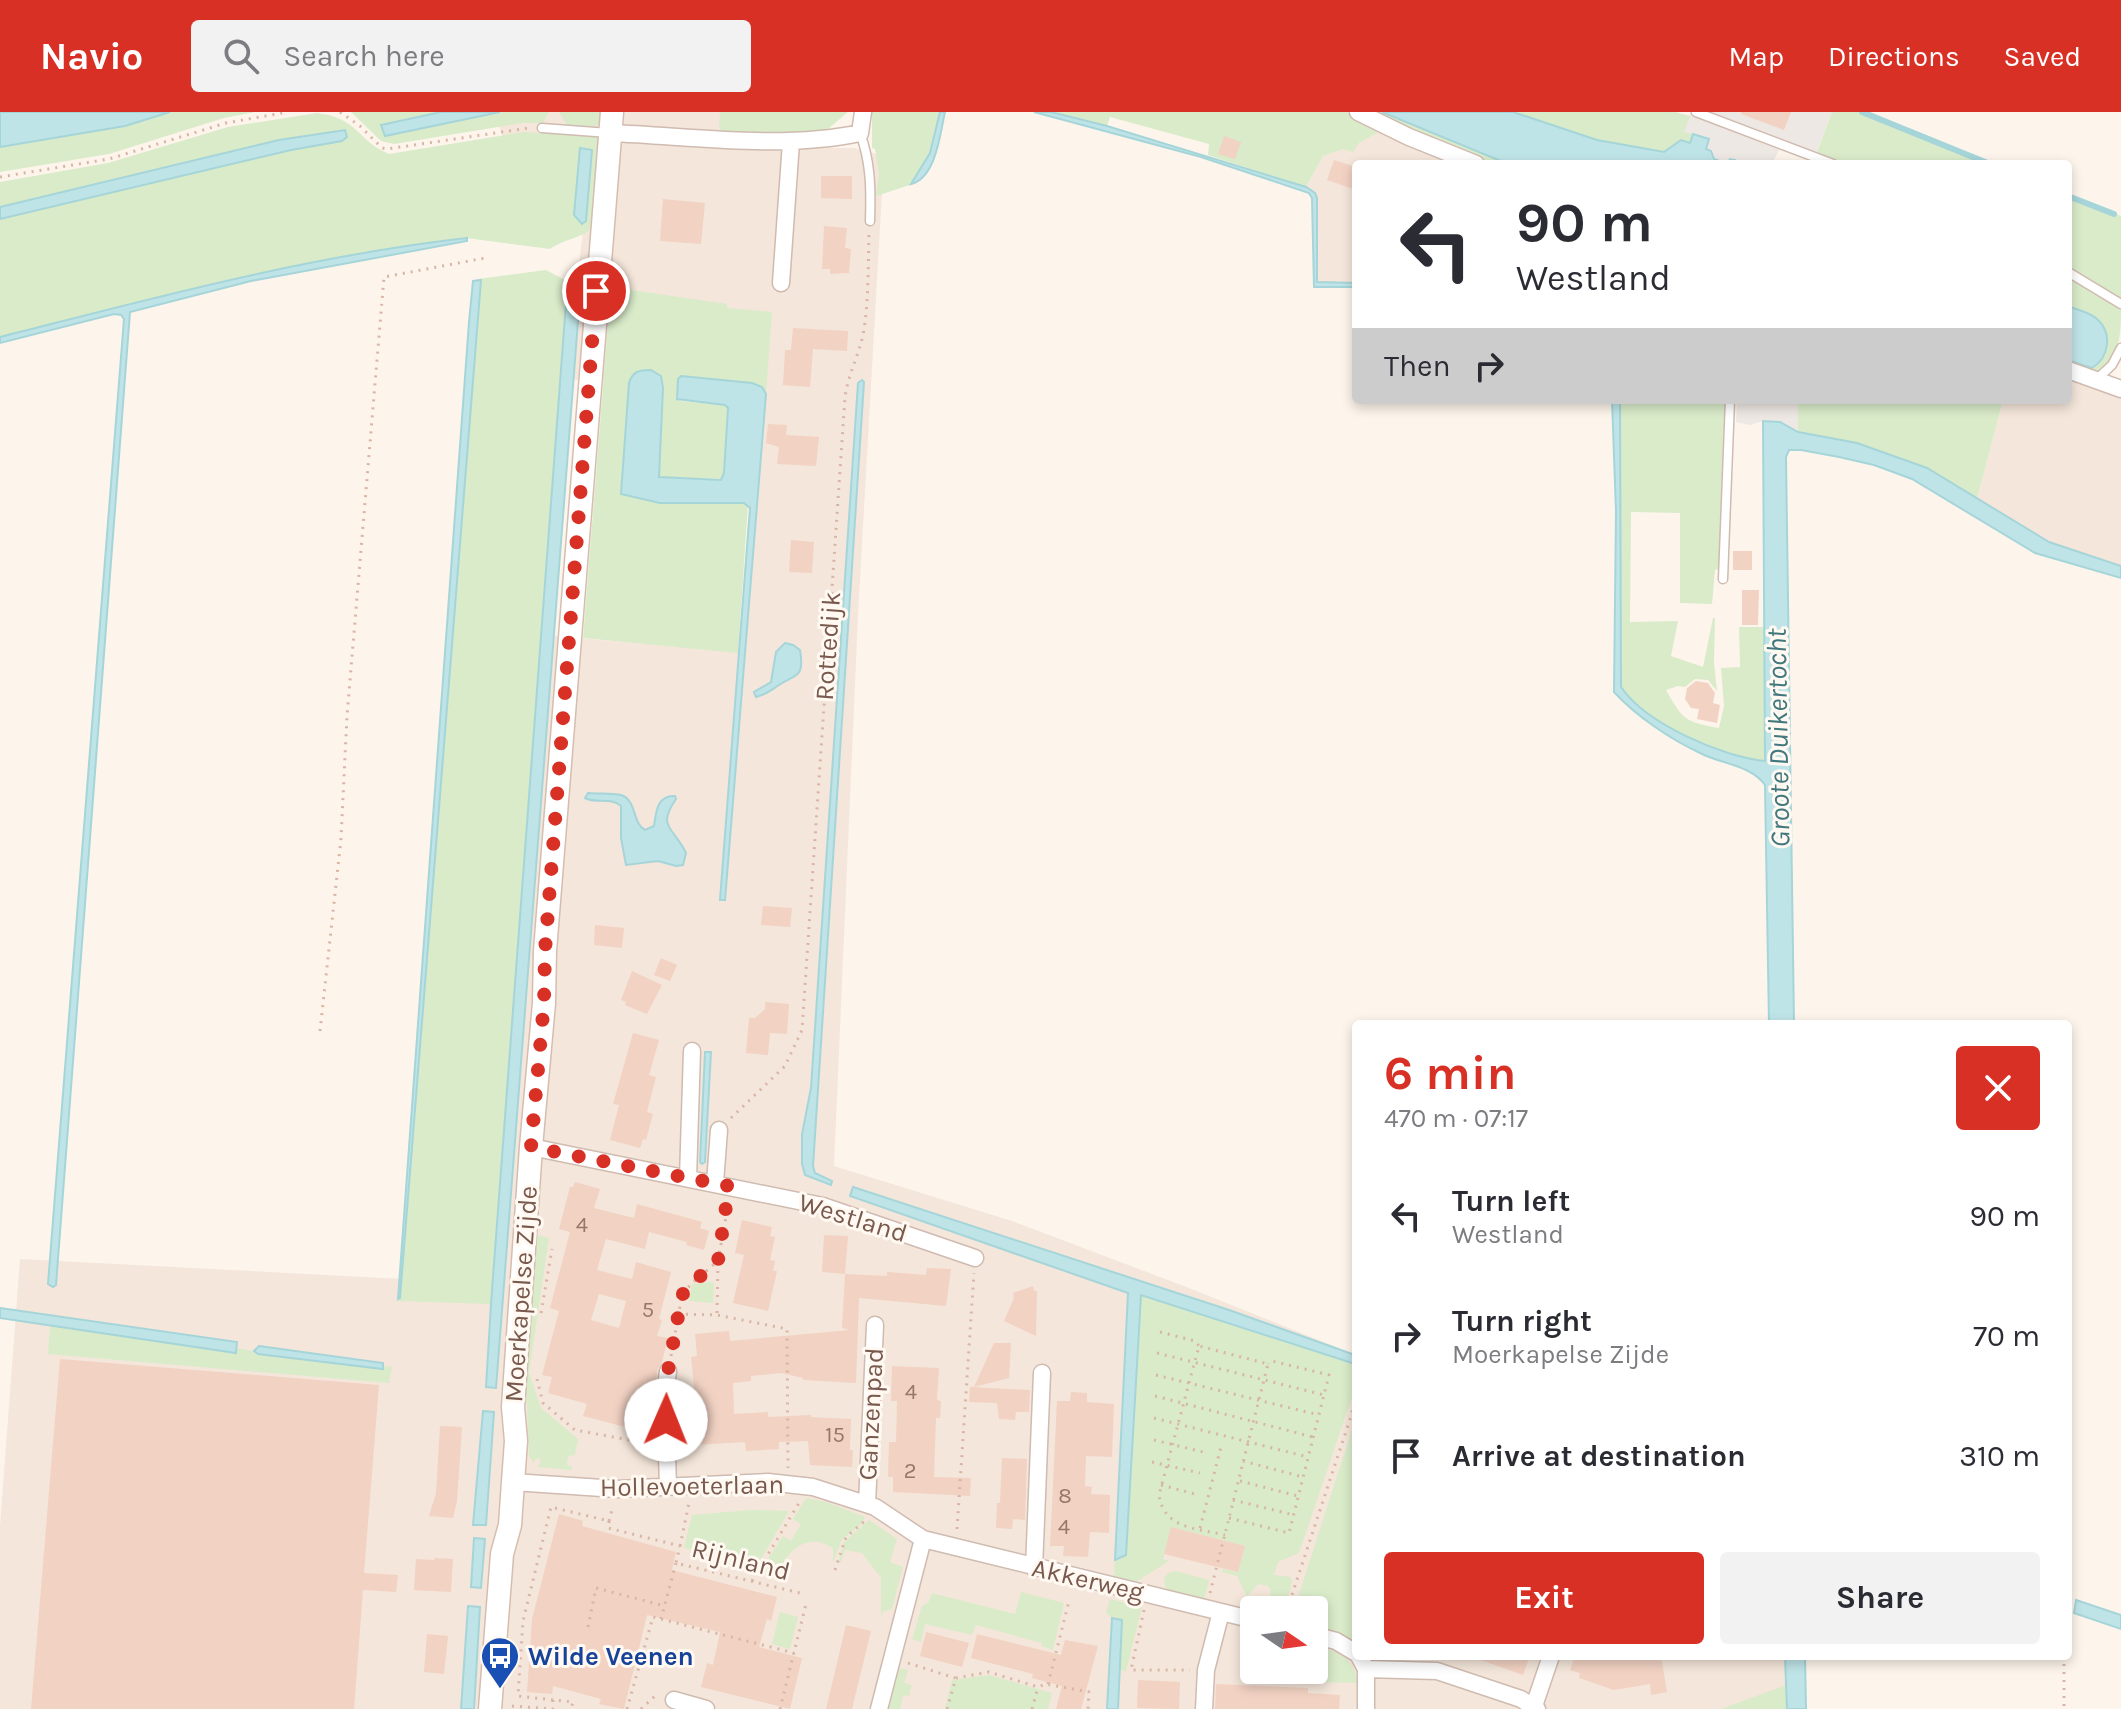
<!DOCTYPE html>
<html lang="en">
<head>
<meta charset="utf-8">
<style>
  :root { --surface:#fff; --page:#f2f2f3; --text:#2b2b33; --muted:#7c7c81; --accent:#d93025 }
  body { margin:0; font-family:Karla,sans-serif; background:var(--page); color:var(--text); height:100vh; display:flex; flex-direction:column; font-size:30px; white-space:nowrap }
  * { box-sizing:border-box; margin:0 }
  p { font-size:26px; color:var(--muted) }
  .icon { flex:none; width:44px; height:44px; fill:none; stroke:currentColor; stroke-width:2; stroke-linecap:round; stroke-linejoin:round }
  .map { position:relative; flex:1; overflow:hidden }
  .side { position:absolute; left:1352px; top:908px; width:720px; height:640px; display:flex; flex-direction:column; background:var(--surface); border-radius:8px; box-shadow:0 4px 12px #0003 }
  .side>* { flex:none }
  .hud { position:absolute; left:1352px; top:48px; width:720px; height:244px; border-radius:8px; box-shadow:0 4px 12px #0003; background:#fff; color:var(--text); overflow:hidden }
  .needle { width:52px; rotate:103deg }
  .tools { position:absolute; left:1240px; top:1484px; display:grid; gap:16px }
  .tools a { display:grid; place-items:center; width:88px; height:88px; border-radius:8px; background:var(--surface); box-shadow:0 4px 12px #0003; font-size:40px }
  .pin { position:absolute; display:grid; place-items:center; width:68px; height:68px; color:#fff; margin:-34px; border:4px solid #fff; border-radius:50%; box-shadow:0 2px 8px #0007 }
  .me { position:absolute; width:88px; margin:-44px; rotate:1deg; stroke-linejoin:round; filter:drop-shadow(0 0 6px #0008) }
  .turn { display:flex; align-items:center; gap:28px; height:168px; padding:0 32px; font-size:36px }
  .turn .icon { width:104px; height:104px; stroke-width:2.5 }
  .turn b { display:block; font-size:56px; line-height:68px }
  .then { display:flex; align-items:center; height:76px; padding:0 32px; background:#0003; gap:16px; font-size:30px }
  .round { display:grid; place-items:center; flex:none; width:84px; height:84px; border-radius:8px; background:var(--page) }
  .overview { display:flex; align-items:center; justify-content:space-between; height:136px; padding:0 32px }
  h1 { font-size:48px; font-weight:700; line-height:60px; color:var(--accent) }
  .button { display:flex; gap:16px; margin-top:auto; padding:16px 32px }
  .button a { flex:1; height:92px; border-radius:8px; background:var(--accent); color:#fff; font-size:32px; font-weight:700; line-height:92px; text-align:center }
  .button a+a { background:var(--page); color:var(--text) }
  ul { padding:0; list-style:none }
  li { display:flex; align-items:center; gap:24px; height:120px; padding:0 32px }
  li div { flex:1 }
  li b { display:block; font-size:30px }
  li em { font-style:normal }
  header { display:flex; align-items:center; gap:48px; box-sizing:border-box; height:112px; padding:0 40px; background:var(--accent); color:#fff }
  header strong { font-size:38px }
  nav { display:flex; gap:44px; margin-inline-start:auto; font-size:28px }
  .search { width:560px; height:72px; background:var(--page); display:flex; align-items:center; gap:20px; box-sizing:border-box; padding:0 28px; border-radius:8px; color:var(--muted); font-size:30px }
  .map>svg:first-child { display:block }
  .residential { fill:#f4e6da; fill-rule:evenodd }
  .industrial { fill:#eee8e4 }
  .green { fill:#d9ebc9; fill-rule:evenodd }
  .water { fill:#bfe4e7; stroke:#a5d5d9; stroke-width:2 }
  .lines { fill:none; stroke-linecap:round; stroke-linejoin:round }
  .stream { stroke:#a5d5d9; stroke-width:6 }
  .building { fill:#f2d2c3; fill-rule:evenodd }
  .lane-casing { stroke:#d0bbb0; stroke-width:11 }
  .street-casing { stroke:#d0bbb0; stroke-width:19 }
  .secondary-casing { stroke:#d5beb0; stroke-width:25 }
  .path { stroke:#d8b5a5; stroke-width:3; stroke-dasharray:2 6; stroke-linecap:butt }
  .lane { stroke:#fff; stroke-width:8 }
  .street { stroke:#fff; stroke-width:16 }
  .secondary { stroke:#fff; stroke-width:22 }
  .route { stroke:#d93025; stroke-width:14; stroke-dasharray:0 25.2 }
  .labels { text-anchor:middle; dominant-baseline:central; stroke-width:6; stroke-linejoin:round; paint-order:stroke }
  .number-label { font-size:22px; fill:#97776a }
  .street-label { font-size:26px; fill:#79594d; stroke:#fff9f2 }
  .transit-label { font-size:26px; font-weight:bold; fill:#164399; stroke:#fff9f2; text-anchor:start }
  .water-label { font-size:28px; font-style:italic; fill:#40787d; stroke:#fff9f2 }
</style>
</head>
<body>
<header>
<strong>Navio</strong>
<div class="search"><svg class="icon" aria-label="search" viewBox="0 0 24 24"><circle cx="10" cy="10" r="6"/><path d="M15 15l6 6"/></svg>Search here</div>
<nav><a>Map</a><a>Directions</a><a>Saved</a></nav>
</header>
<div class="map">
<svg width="2121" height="1597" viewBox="0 0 2121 1597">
  <rect width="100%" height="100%" fill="#fdf5eb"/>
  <path class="residential" d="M494,0H734L776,36H854L884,44L858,503L834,1054L1012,1109L1189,1176L1356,1243V1544H1791L1793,1597H0V1414L20,1147L500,1172L544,523L738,540L761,284L566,267L592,40L509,42ZM1254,1498H1314V1558H1254Z
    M1375,16L1465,52H1356V171H1317V86L1315,81L1306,75L1323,44L1359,31L1376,21Z
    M2068,263L2121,283V454L2049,430L1977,387L2003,288H2068Z"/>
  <path class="industrial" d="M1691,0H1832L1813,49L1779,38L1772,52H1734L1735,48L1728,52L1674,35Z
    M1737,288H1798V320L1780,310L1763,309L1750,313L1736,310Z"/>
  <path class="green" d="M170,0H255L224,6L109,42L0,60V35L125,14Z
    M351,0H441L381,13L385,24L500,0H549L543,11H522L394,32L381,29Z
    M559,0C576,0 590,0 606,0L605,9L595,14L567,13Z
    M720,0H848L828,17L809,20V25L724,21L719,15Z
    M872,0H940L930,41L911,71L913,72L876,84L879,62L875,37L872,36Z
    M1051,0H1347L1375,16L1377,21L1359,31L1353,40L1343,37L1323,44L1306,75L1208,43L1209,32L1110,5L1107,14Z
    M1365,0H1382L1508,52H1487Z
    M1513,0H1675L1690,4L1684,20L1693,22L1690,31L1664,40L1597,28Z
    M1832,0H1861L1990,52H1844L1817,40Z
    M317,1C359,6 356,28 389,42L524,20L602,25L595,114C579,128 566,126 550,137L466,126L437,129L232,167L0,225V107L291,38L342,29L345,18L279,28L0,95V70L108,51L228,15ZM580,36L592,38L574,103Z
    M2068,83L2121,104V187L2068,156Z
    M546,158L565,168L573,187L566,192L491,1192L398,1189L400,1185L481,169L478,167Z
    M2068,165L2104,184L2121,198C2121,222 2120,244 2100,260L2093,261L2068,254V248L2092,256C2114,244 2108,221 2093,205C2087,199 2076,197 2068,194Z
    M611,175L727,192V196L772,200L766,282L765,278L752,271L681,264L678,267L680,289L725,293L728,296L723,367L659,365L663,276L621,382L660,391L748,392L738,541L583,526Z
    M1620,288H1725L1719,457L1715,458L1712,492L1680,491V401L1631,400L1630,510L1678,509L1671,544L1703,555L1713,506H1715L1714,550L1717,579L1708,568L1695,567L1685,575L1678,574L1666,578C1683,608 1685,610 1719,616L1724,594L1721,556L1740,555L1739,515H1764L1765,650C1721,641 1648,615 1621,575Z
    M1798,288H2003L1977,387L1927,356L1857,331L1798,320Z
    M533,1122L549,1126L529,1261L541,1296L578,1327L575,1343L568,1344L567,1353L572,1354V1358L538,1355L541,1348L537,1346L533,1351L529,1343L527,1291L521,1289Z
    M714,1170L713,1191L689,1189L692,1172Z
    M1141,1183L1352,1251L1356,1250V1273L1299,1441L1278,1450L1274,1463L1290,1465L1292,1469C1285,1505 1276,1492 1254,1500L1248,1491L1252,1488L1260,1492L1269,1488L1271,1478L1268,1474L1258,1472L1247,1485L1237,1464L1222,1460L1223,1457L1238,1460L1245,1434L1171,1415L1163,1447L1169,1449L1136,1470L1114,1465L1115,1448L1126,1443Z
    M50,1214L235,1241L236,1236L254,1239L258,1242L383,1257L384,1254L392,1255L389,1271L48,1242Z
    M1356,1305V1530L1342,1522L1314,1515V1498H1294Z
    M806,1386L826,1390L865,1405L861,1413L842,1427L833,1451V1436C806,1419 787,1439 776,1464L760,1459L783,1424L791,1429L801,1412L793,1407Z
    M750,1398L789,1399L757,1454L684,1436L692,1403Z
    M869,1408L897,1427L890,1450L903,1455L892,1497L883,1500L881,1505V1466L862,1441L845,1438L841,1450L839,1449L844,1430Z
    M1175,1459L1209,1468L1204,1488L1166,1477L1164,1466L1170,1460Z
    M1021,1480L1064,1491L1053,1538L1041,1534L1042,1531L976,1513L972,1523L925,1512L921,1530L912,1527L922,1494L928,1491L932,1481L1015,1502Z
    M1110,1487L1142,1495L1126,1559L1120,1558L1122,1508L1112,1506L1106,1501Z
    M780,1500L798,1505L790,1537L772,1532Z
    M1314,1533C1337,1539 1354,1546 1358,1571L1319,1570L1311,1563L1265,1560L1266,1558H1314Z
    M898,1556L908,1558L904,1571L912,1573L909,1584L903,1583L900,1597H888Z
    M989,1563L1052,1581L1048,1597H945L952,1568Z
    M1786,1573L1787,1597H1721Z"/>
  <path class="water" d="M0,0H170L125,14L0,35Z
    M441,0H500L385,24L381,13Z
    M940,0H945C940,22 936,66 911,72L930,41Z
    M1034,0H1051L1107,14L1306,75L1315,81L1317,86V170L1356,171V175H1314L1312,86L1309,81L1201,45Z
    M1382,0H1513L1597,28L1664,40L1681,28L1690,31L1693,22L1709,27L1706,37L1711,39L1714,47L1727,52L1730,47L1735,48L1734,52H1508Z
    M345,18L347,25L342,29L291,38L0,107V95L279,28Z
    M580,36L592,38L586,109L582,112L574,103Z
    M467,126V129L251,169L130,200L56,1173L53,1175L48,1172L124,207L121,203L114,202L0,231V225C154,186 308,144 467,126Z
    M481,168L400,1186L398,1187L469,210L473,169Z
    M573,187L578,189V209L496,1276L486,1275L491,1192L566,191Z
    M2068,194C2077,198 2090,200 2097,207C2113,221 2109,246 2092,256L2068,248Z
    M651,258L661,264L663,276L659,365L721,368L724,361L728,296L725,293L677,287L678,267L681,264L752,271L762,275L766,282L725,788H720L750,396L744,391H660L621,382L629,271C633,259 639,258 651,258Z
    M862,268L864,270L813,1054L815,1061L832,1069L831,1073L805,1063L802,1052V1022L811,976L858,271Z
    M1612,288H1620L1621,575C1646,612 1723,645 1765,649L1763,309L1780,310L1798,320L1857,331L1927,356L2049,430L2121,454V466L2035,441L1912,367L1874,353L1839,345L1801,338H1789L1786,345L1794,912H1769L1765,673C1751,653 1721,652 1700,641C1670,627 1636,604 1614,580L1616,399Z
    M785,531L793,533L800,538C805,567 795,562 779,573C771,578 766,583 756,585L754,580L771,570L776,540Z
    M588,681C598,682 611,681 621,683C637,688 632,711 645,718L654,714C656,700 657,683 675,684L676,687C656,716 674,715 686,741L683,753L676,754L658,749L626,753L621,726V694C611,685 596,692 585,686Z
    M705,940H711L705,1050L702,1052L700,1050Z
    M853,1075L1229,1198L1355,1243L1356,1250L1352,1251L1141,1183L1126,1443L1115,1448L1128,1181L850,1084Z
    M0,1196L237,1230L236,1241L0,1206Z
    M259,1234L383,1251V1257L258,1242L254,1239Z
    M483,1299L494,1300L486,1413H473Z
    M474,1426L485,1427L481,1476L471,1475Z
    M2076,1488L2121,1503V1517L2074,1501Z
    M468,1494L480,1495L474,1597H461Z
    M1112,1506L1122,1508L1118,1597H1107Z
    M1785,1544H1805L1806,1597H1787Z"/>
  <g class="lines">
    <path class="stream" d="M1862,0L1990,52
      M2068,84L2114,102"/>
  </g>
  <path class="building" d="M1741,0H1791L1784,18L1741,2Z
    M1224,24L1241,30L1235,47L1218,42Z
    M1334,48L1356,55V78L1327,68Z
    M821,64H852V87L821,86Z
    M663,87L705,91L701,132L660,129Z
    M824,114L847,116L845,136L851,137L849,161L830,162V157H822Z
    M793,216L848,219L847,239L813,237L810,275L783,273L785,238H791Z
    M768,312L787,313L786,323L819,325L816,354L777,352L779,335L766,331Z
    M791,428L814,430L812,461L789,460Z
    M1733,439H1752V458H1733Z
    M1742,478H1759L1758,513H1742Z
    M1696,569L1708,571L1715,581L1713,591L1720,593L1717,611L1697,607L1699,597L1691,596L1685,587L1687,576Z
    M763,794L792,796L790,815L761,813Z
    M595,813L624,816L622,836L594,833Z
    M661,846L677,853L670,869L654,863Z
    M632,859L662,873L647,902L625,893L626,890L621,888Z
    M765,890L789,892L787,922L770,921L768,943L746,941L749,906H755L765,897Z
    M633,921L659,928L649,963L656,965L647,1000L653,1002L646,1028L643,1027L640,1036L610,1028L619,993L613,992Z
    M575,1070L600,1077L594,1096L634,1106L637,1092L702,1110L700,1116L709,1119L704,1138L686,1133L687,1130L649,1120L645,1137L606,1127L597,1158L632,1167L636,1150L671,1160L659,1207L662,1208L657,1224L668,1226L662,1250L657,1258L654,1295L648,1321L583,1304L587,1292L548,1281L552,1265L542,1263L559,1199L550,1196L570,1120L559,1117L570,1075H573ZM599,1182L626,1189L619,1216L591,1208Z
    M742,1108L772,1115L770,1124L775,1125L770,1148L775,1149L773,1159H777L768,1199L733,1191L744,1143L735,1141Z
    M824,1123L848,1124L845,1162L822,1160Z
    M927,1156L951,1157L946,1194L859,1186L856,1271L803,1268V1266L782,1261L751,1264V1269L733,1271L734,1302L768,1300V1305L811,1303V1305L851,1307L850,1338H853L852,1355L810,1353L808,1329L779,1330V1337L746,1339L745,1330L695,1333L694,1317L678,1318L676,1285L695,1284L691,1245L697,1244L695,1222L729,1219L730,1229L850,1218L842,1216L845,1162L887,1164V1160L926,1163Z
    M1033,1174L1034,1179H1037L1036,1224L1004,1209L1014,1186L1013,1181Z
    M994,1231H1011L1009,1266L974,1275Z
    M60,1247L379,1273L364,1461L398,1463L396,1480L363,1478L354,1597H31Z
    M892,1254L939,1256L937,1288L941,1289L940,1306H936L934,1365L971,1366L970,1384L893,1380V1365H888L889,1330H896L897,1289H891Z
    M970,1275L1030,1278L1029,1300H1016L1015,1308L999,1307L997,1291L969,1290Z
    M1071,1280L1087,1281V1290L1114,1292L1112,1345L1086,1344L1085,1374L1092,1375L1091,1382L1110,1383L1109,1421L1090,1420L1088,1445L1063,1444L1064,1434H1050L1057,1289H1070Z
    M440,1314L462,1315L457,1389L453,1406L429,1404L436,1381Z
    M1002,1346L1027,1347L1025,1408L1013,1407L1012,1417L996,1416L997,1391H1000Z
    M559,1402L583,1409L582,1414L676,1440L672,1458L777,1485L771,1509L767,1507L759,1535L802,1546L790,1597L701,1575L707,1551L713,1553L720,1520L647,1503L624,1597L599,1592L601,1587L553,1574L552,1582L527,1580L532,1507Z
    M1171,1415L1245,1434L1238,1460L1164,1442Z
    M435,1446L453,1447L451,1480L414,1478L416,1447L434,1448Z
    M846,1513L871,1519L852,1597H826Z
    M926,1520L969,1531L962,1555L920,1544Z
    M427,1522L448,1524L444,1562L424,1560Z
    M977,1522L1061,1543L1065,1528L1098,1534L1081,1597H1056L1062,1574L1032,1566L1033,1562L971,1546Z
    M1476,1544H1530L1523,1563L1475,1546Z
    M1575,1544H1661L1667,1580L1651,1583L1650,1572L1614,1578L1579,1566L1580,1561L1570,1558Z
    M1138,1568L1180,1570L1179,1597L1137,1596Z
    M1216,1572L1308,1576V1581L1340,1583L1339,1597H1215Z"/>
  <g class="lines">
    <g class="lane-casing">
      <path id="lane" d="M1696,0L1833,52
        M542,16L609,21
        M860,21C871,50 871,78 870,109
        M2068,160L2121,192
        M2097,267L2112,253L2121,236
        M1723,467L1730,288"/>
    </g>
    <g class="street-casing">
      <path id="street" d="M1358,0L1409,25L1476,52
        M610,21C691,24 780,38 860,21L863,0
        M781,171L791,30
        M2068,258L2121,277
        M531,1035L823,1094L975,1146
        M688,1066L692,939
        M715,1071L719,1018
        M668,1259L665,1281L668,1375
        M513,1370L617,1377L768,1370L813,1375L875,1395L923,1427L1254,1508
        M867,1392L875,1213
        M1034,1456L1042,1261
        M1314,1523L1336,1529L1356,1541
        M1359,1544L1366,1557V1597
        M1366,1557L1437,1559L1521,1587L1537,1597
        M674,1588L706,1597
        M1534,1594L1551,1544
        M879,1597L923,1427
        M1204,1597L1206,1558L1221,1500"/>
    </g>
    <g class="secondary-casing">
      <path id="secondary" d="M490,1597L502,1442L510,1413L513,1370L516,1329L513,1295L531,1035L544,891L545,839L612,0"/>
    </g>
    <path class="path" d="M340,0L360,14L382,36L387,37L529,16
      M0,65L109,47L226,11L288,0
      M320,919L341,727L347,604L384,165L485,146
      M731,1006L785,954L802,918L845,285C848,263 858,245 863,223C869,190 868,155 869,121
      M541,1201L552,1137
      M717,1201L718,1149
      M678,1202L717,1203L787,1217L788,1356
      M1160,1220L1195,1229L1199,1234
      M1157,1241L1324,1283
      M671,1244L682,1183L691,1172L718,1149L728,1094
      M1156,1263L1319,1303
      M537,1267L543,1291L575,1318L651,1332
      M1155,1284L1313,1325
      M1154,1306L1308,1345
      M1154,1328L1203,1340
      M1243,1349L1303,1365
      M1152,1350L1200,1361
      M1240,1369L1298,1384
      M1161,1373L1195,1382
      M1233,1388L1294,1403
      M1229,1406L1289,1421L1329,1263L1272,1249L1268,1252
      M609,1409L608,1416L680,1434L676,1451L800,1481
      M609,1409L613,1394
      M1200,1416L1221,1335
      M957,1417L974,1161
      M680,1434L689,1391
      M835,1458L846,1425L866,1408
      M752,1469L799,1391
      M1210,1481L1268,1252L1199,1234L1159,1383C1164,1417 1196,1416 1225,1423
      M1144,1498L1131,1558H1190
      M1287,1498L1356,1289
      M661,1507L676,1451
      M588,1515L596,1476L665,1494
      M2064,1544V1597
      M908,1551L955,1566
      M1048,1572L1069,1489
      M553,1588L518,1584L523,1509L551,1395L609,1409
      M512,1594L553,1597V1588L573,1590L571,1597
      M627,1597L653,1505L794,1541
      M641,1597L655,1584
      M780,1597L806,1492
      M947,1597L956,1566L989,1560L1038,1575L1046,1572L1089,1580L1088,1597
      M1032,1597L1038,1575"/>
    <use href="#lane" class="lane"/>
    <use href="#street" class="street"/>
    <use href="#secondary" class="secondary"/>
  </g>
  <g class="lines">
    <path class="route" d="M596,179L545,839L544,891L531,1035L729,1074L718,1149L691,1172L682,1183L668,1259L666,1308"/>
  </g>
  <defs>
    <g id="bus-pin" transform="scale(2)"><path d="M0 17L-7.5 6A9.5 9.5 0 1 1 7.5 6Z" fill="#1a4fb4" stroke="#fff9f2"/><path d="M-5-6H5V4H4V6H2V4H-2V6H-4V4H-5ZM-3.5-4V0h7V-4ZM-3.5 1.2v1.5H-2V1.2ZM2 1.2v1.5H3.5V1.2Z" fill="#fff"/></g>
  </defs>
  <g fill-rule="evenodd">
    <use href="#bus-pin" x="500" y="1544"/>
  </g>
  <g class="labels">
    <g class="number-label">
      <text x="582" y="1113">4</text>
      <text x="648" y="1198">5</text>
      <text x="911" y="1280">4</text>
      <text x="835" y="1323">15</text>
      <text x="910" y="1359">2</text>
      <text x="1065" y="1384">8</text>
      <text x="1064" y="1415">4</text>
    </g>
    <g class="street-label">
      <text transform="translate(828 534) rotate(-86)">Rottedijk</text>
      <text transform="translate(853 1106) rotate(17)">Westland</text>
      <text transform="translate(521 1182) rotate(-86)">Moerkapelse Zijde</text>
      <text transform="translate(871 1302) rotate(-87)">Ganzenpad</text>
      <text transform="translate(692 1374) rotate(-1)">Hollevoeterlaan</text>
      <text transform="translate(741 1448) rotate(14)">Rijnland</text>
      <text transform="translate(1088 1468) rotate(13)">Akkerweg</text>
    </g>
    <g class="transit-label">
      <text x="528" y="1544">Wilde Veenen</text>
    </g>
    <g class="water-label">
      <text transform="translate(1778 626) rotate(-91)">Groote Duikertocht</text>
    </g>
  </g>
</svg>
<div class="tools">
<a><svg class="needle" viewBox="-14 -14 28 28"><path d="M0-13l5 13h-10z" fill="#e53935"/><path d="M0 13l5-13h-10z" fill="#7c7c81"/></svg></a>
</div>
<div class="pin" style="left:596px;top:179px;background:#d93025"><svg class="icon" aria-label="arrive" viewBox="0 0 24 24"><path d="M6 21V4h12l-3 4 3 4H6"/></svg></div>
<svg class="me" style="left:666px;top:1308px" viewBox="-20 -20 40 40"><circle r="19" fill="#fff"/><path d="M0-13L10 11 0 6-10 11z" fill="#d93025"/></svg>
<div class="hud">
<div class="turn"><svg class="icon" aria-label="left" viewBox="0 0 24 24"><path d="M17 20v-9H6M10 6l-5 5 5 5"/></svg><div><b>90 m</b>Westland</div></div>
<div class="then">Then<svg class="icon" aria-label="right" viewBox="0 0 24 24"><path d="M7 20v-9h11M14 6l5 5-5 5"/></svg></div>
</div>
<section class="side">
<div class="overview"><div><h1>6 min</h1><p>470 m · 07:17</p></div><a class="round" style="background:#d93025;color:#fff"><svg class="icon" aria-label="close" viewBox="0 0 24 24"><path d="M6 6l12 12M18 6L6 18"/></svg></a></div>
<ul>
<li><svg class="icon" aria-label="left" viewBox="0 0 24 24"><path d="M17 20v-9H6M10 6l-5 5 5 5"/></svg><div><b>Turn left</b><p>Westland</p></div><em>90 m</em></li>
<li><svg class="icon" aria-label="right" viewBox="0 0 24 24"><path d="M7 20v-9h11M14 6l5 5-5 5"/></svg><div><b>Turn right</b><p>Moerkapelse Zijde</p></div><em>70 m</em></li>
<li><svg class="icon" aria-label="arrive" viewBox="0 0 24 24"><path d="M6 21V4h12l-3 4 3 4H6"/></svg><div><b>Arrive at destination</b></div><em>310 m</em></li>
</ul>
<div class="button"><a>Exit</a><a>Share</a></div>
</section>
</div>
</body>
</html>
